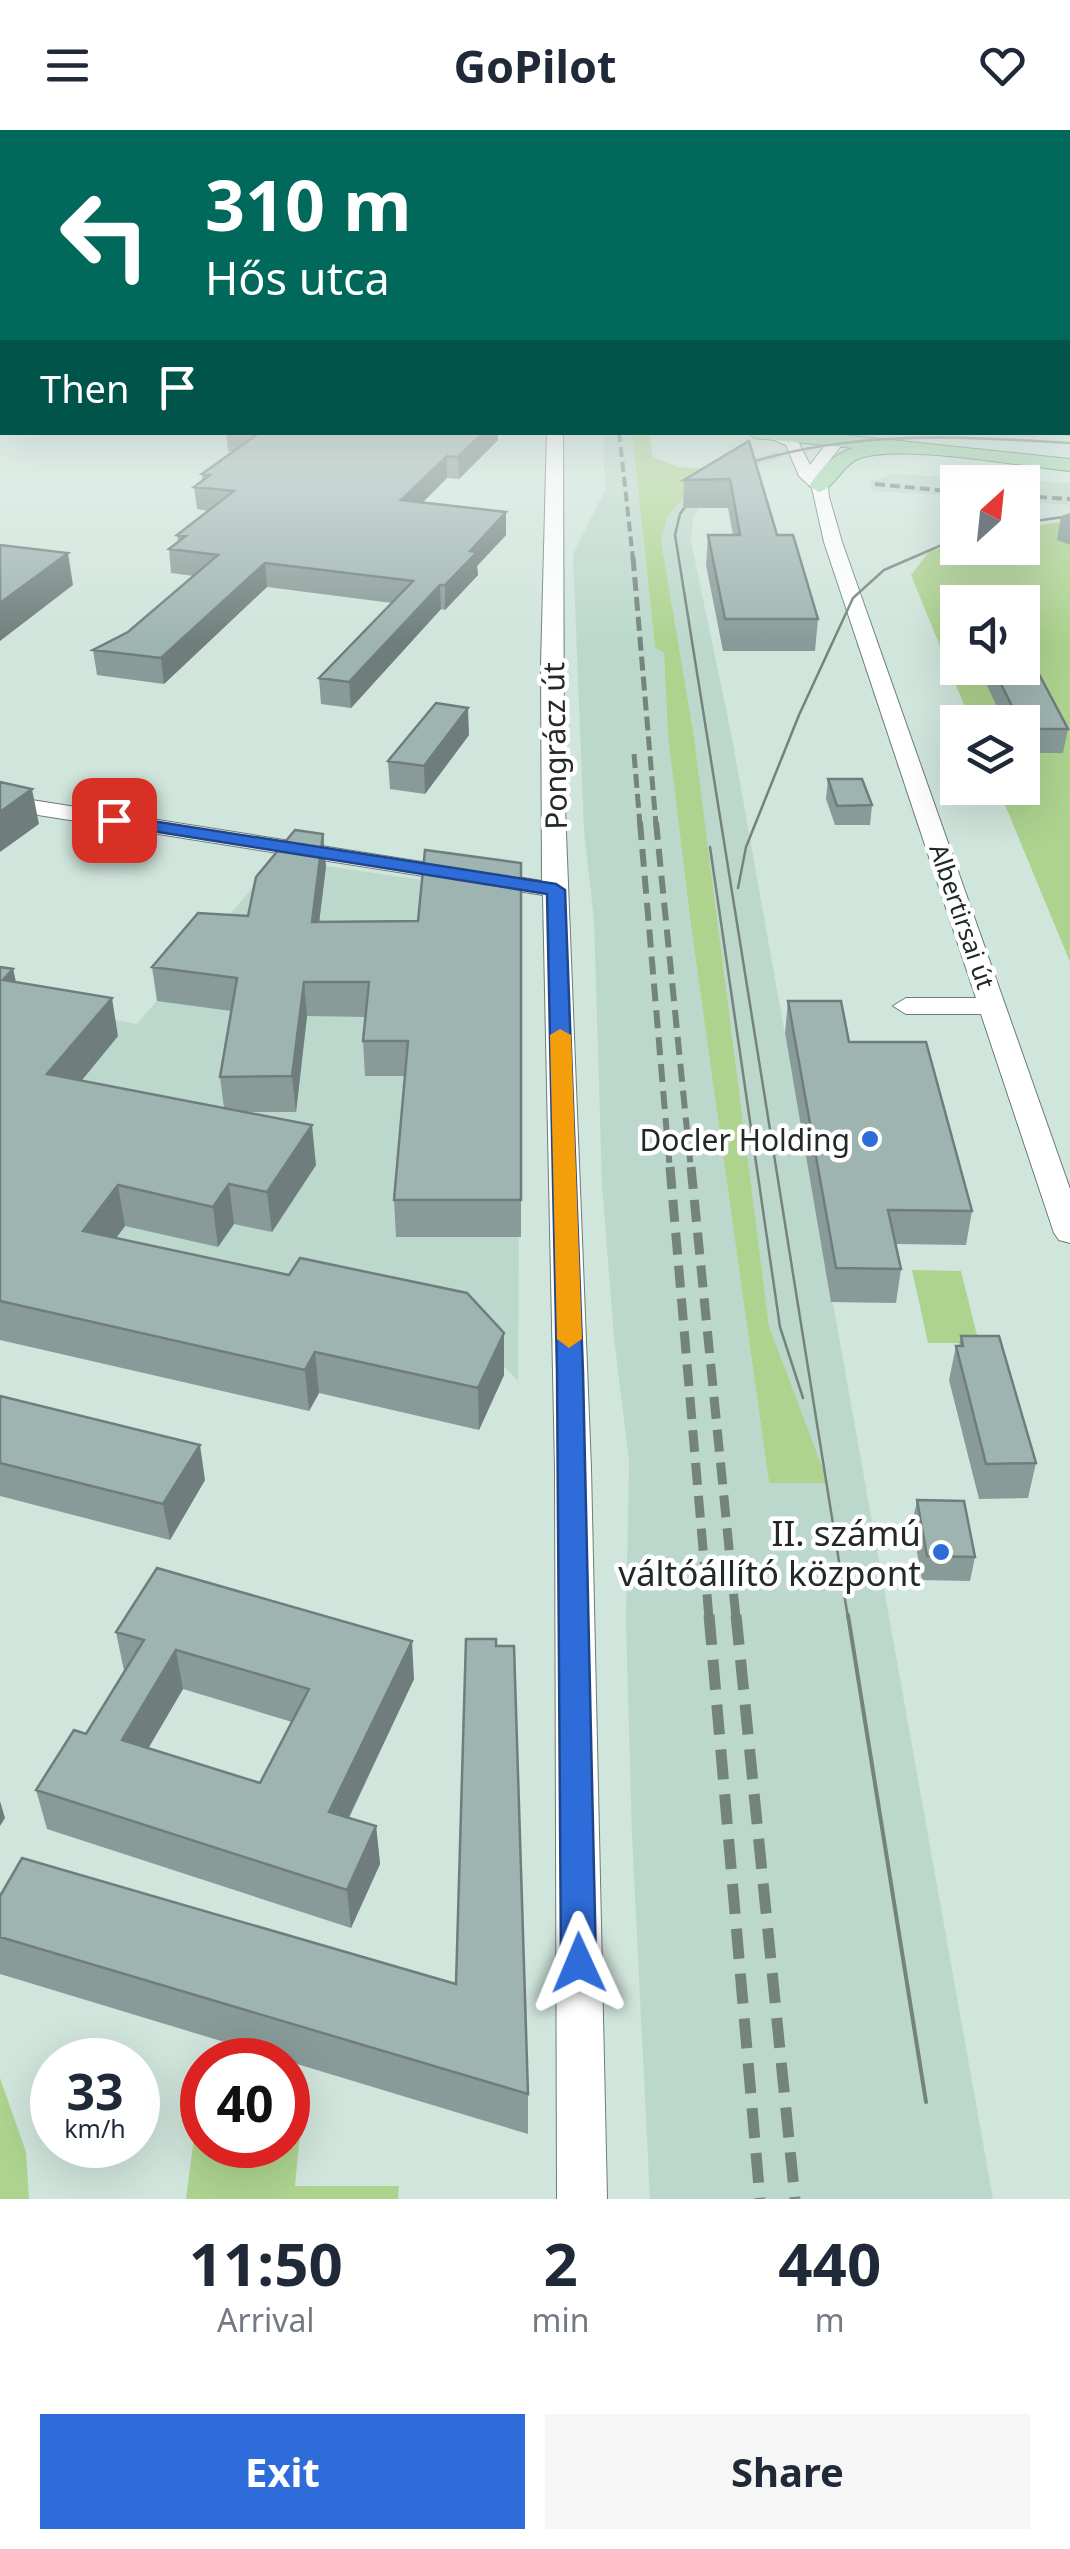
<!DOCTYPE html>
<html lang="en">
<head>
<meta charset="utf-8">
<style>
  :root { --surface:#fff; --page:#f6f6f7; --text:#1f2937; --muted:#747a83; --accent:#2e6cd9 }
  body { margin:0; font-family:"Noto Sans",sans-serif; background:var(--page); color:var(--text); height:100vh; display:flex; flex-direction:column; font-size:38px; white-space:nowrap }
  * { box-sizing:border-box; margin:0 }
  p { font-size:32px; color:var(--muted) }
  .icon { flex:none; width:55px; height:55px; fill:none; stroke:currentColor; stroke-width:2; stroke-linecap:round; stroke-linejoin:round }
  .map { position:relative; height:2069px; overflow:hidden }
  .panel { display:flex; flex-direction:column; background:var(--surface); flex:1 }
  .panel>* { flex:none }
  .top-card { position:absolute; left:0px; top:0px; width:1070px; height:305px; box-shadow:0 10px 40px #0002; background:#00695c; color:#fff; overflow:hidden }
  .needle { width:65px; rotate:27deg }
  .buttons { position:absolute; left:940px; top:335px; display:grid; gap:20px }
  .buttons a { display:grid; place-items:center; width:100px; height:100px; border-radius:0px; background:var(--surface); box-shadow:0 10px 40px #0002; font-size:50px }
  .speed { position:absolute; left:30px; top:1908px; display:flex; gap:20px; font-size:50px; font-weight:700; text-align:center }
  .speed>* { display:grid; place-content:center; width:130px; height:130px; border-radius:50%; background:var(--surface); box-shadow:0 10px 40px #0002; line-height:1 }
  .speed small { font-size:25px; font-weight:400 }
  .speed .limit { border:15px solid #d22; background:#fff; color:#111 }
  .pin { position:absolute; display:grid; place-items:center; width:85px; height:85px; color:#fff; margin:-42px; border-radius:20px; box-shadow:0 5px 15px #0006 }
  .me { position:absolute; width:110px; margin:-55px; rotate:359deg; stroke-linejoin:round; filter:drop-shadow(0 0 8px #0008) }
  .turn { display:flex; align-items:center; gap:35px; height:210px; padding:0 40px; font-size:45px }
  .turn .icon { width:130px; height:130px; stroke-width:2.5 }
  .turn b { display:block; font-size:70px; line-height:85px }
  .then { display:flex; align-items:center; height:95px; padding:0 40px; background:#0003; gap:20px; font-size:38px }
  .eta { display:flex; justify-content:space-evenly; align-items:center; height:170px; text-align:center }
  .eta b { font-size:60px; font-weight:700; line-height:70px }
  .cta { display:flex; gap:20px; margin-top:auto; padding:20px 40px }
  .cta a { flex:1; height:115px; border-radius:0px; background:var(--accent); color:#fff; font-size:40px; font-weight:700; line-height:115px; text-align:center }
  .cta a+a { background:var(--page); color:var(--text) }
  header { display:flex; justify-content:space-between; align-items:center; height:130px; padding:0 40px; background:var(--surface); font-size:45px; font-weight:700 }
  .map>svg:first-child { display:block }
  .built { fill:#bcd8cc }
  .green { fill:#add38f; fill-rule:evenodd }
  .lines { fill:none; stroke-linecap:round; stroke-linejoin:round }
  .minor-casing { stroke:#6b7e76; stroke-width:2 }
  .major-casing { stroke:#4a895b; stroke-width:2 }
  .minor { fill:#fff; fill-rule:evenodd }
  .major { fill:#9fd7ae; fill-rule:evenodd }
  .tram-far1 { stroke:#75837d; stroke-width:2.5 }
  .tram { stroke:#75837d; stroke-width:4 }
  .rail-far4 { stroke:#75837d; stroke-width:4; stroke-dasharray:10 5; stroke-linecap:butt }
  .rail-far3 { stroke:#75837d; stroke-width:5; stroke-dasharray:14 6; stroke-linecap:butt }
  .rail-far2 { stroke:#75837d; stroke-width:6; stroke-dasharray:18 9; stroke-linecap:butt }
  .rail-far1 { stroke:#75837d; stroke-width:9; stroke-dasharray:22 11; stroke-linecap:butt }
  .rail { stroke:#75837d; stroke-width:11; stroke-dasharray:30 15; stroke-linecap:butt }
  .wall { fill:#889b98; fill-rule:evenodd }
  .shaded-wall { fill:#6f7e7c }
  .building { fill:#9eb4b1; stroke:#6f7e7c; stroke-width:2.5; fill-rule:evenodd }
  .route { fill:#2e6cd9; stroke:#1e468d; stroke-width:2.5 }
  .slow { fill:#f59e0b }
  .poi-dot { fill:#2e6cd9; stroke:#fff; stroke-width:4 }
  .labels { text-anchor:middle; dominant-baseline:central; stroke-width:9; stroke-linejoin:round; paint-order:stroke }
  .far-street-label { font-size:25px; fill:#222926; stroke:#fff }
  .street-label { font-size:30px; fill:#222926; stroke:#fff }
  .poi-label { font-size:30px; fill:#222926; stroke:#fff; text-anchor:end }
  .near-poi-label { font-size:35px; fill:#222926; stroke:#fff; text-anchor:end }
</style>
</head>
<body>
<header><svg class="icon" aria-label="menu" viewBox="0 0 24 24"><path d="M4 6h16M4 12h16M4 18h16"/></svg>GoPilot<svg class="icon" aria-label="heart" viewBox="0 0 24 24"><path d="M12 20l-8-8c-3-5 5-10 8-4 3-6 11-1 8 4z"/></svg></header>
<div class="map">
<svg width="1070" height="2069" viewBox="0 0 1070 2069">
  <rect width="100%" height="100%" fill="#d0e5dc"/>
  <path class="built" d="M603,303H632L655,516L664,522L668,606L691,796L769,1353H827L769,1196L694,607L661,410L668,386L694,357L728,336L775,322L786,326L744,340L711,361L693,388L691,411L732,608L993,2069H650L632,1706L626,1493L629,1330L614,1208L602,1054L594,790L584,700L573,424L605,360Z
    M893,344L1070,353V375L1023,372L1022,352H958L957,366L872,361L870,352Z
    M277,729L521,764L518,1251L478,1209L121,1135L0,869L137,894Z"/>
  <path class="green" d="M632,303H649L653,327L678,337L709,339L668,386L661,410L694,607L769,1196L828,1353H769L691,796L668,606L664,523L655,517Z
    M1070,391V832L998,658H1022V592H971L911,445L929,422L957,413L958,418H1022L1023,397ZM958,472H1022V538H958Z
    M912,1140L961,1141L979,1213H928Z
    M0,1948L26,2022L29,2069H0Z
    M196,1992H202V2015H288V1992H301L295,2056H399L398,2069H186Z"/>
  <g class="lines">
    <g class="minor-casing">
      <path id="minor" d="M547,302H563L564,652L591,1338L607,2069H557L555,1338L543,765L0,679V665L542,751L541,535Z
        M779,302L797,309L810,335L829,310L830,302H846L845,311L826,335L829,367L842,412L1070,1059V1113L1059,1110L1054,1103L981,884H906L893,876L906,868H976L824,412L812,358L799,346L786,315L760,304Z"/>
    </g>
    <g class="major-casing">
      <path id="major" d="M0,223H2V233H0Z
        M746,302H815L1070,329V341C1019,336 903,314 860,328C842,335 836,357 819,362L809,356C821,338 832,325 853,318L755,308Z"/>
    </g>
    <use href="#minor" class="minor"/>
    <use href="#major" class="major"/>
    <path class="tram-far1" d="M731,339C842,299 954,306 1070,313
      M694,364L680,384L675,405L848,1488
      M1022,393L1070,386
      M710,717L780,1197L803,1268
      M738,758L746,717L799,585L853,468L884,440L958,408"/>
    <path class="tram" d="M848,1485L926,1972"/>
    <path class="rail-far4" d="M619,302L633,429
      M875,354L958,362
      M1022,366L1070,369"/>
    <path class="rail-far3" d="M633,427L656,695
      M634,624L640,695"/>
    <path class="rail-far2" d="M640,692L670,1040
      M656,692L691,1040"/>
    <path class="rail-far1" d="M670,1037L709,1488
      M691,1037L736,1488"/>
    <path class="rail" d="M709,1485L760,2069
      M736,1485L795,2069"/>
  </g>
  <path class="wall" d="M1068,223H1070V306L1034,302H1068Z
    M226,302H498V310L459,349L447,348L422,373L506,405L477,436L478,445L445,480L441,479L351,578L321,574L319,548L392,473L267,457L164,554L97,545L93,520L128,502L194,446L171,443L169,419L178,412L177,405L209,381L197,379L194,357L202,351V344L234,321H228Z
    M749,311L777,405L818,489L815,521H723L706,435L708,405H733L728,378H683L684,350Z
    M1070,383V415L1057,410L1061,386Z
    M979,538H1022L1068,599L1063,623H1022V592H1004Z
    M469,605L425,664L390,659L388,631Z
    M828,649L872,675L870,695H835L826,669Z
    M521,733V1107H396L394,1070L405,946H365L363,911L366,887L307,886L296,982H245L316,1035L272,1102L234,1094L218,1117L125,1096L116,1108L504,1245L479,1300L319,1263L309,1281L0,1210V837L13,839L16,852L118,906L82,950L224,978L220,947L231,881L157,871L152,837L248,786L326,736L319,792L418,791Z
    M788,871L849,912L972,1081L966,1115L896,1114L901,1139L896,1173L831,1172L785,903Z
    M961,1206L1036,1333L1028,1368L979,1369L949,1250L956,1216H959Z
    M0,1266L205,1350L170,1410L0,1366Z
    M917,1370L975,1427L970,1451L922,1450L912,1394Z
    M116,1502L414,1549L349,1688L376,1696L380,1734L351,1798L47,1699L36,1660L86,1604L124,1541ZM183,1559L292,1592L260,1653L148,1618Z
    M0,1766L528,1964V2004L0,1844Z"/>
  <path class="shaded-wall" d="M484,302H498V310L459,349L458,327Z
    M447,326V348L402,393L401,370Z
    M506,382V405L477,436L478,445L445,480V455L470,421Z
    M68,423L73,455L0,511V473Z
    M265,433L267,457L164,554L161,528Z
    M440,455L441,479L351,578L349,552Z
    M468,578L469,605L425,664L424,636Z
    M32,659L39,694L0,722V682Z
    M323,704L326,736L315,826L312,792Z
    M13,839L21,877L3,850Z
    M304,852L307,886L296,982L292,946Z
    M112,868L118,906L55,983L47,944Z
    M312,995L316,1035L272,1102L267,1062Z
    M229,1054L234,1094L218,1117L213,1077Z
    M118,1055L125,1096L91,1142L83,1101Z
    M504,1203V1245L479,1300L478,1258Z
    M315,1222L319,1263L309,1281L305,1240Z
    M200,1315L205,1350L170,1410L163,1374Z
    M412,1511L414,1549L333,1720L329,1682Z
    M176,1520L183,1559L131,1648L122,1610Z
    M0,1671L5,1688L0,1696Z
    M376,1696L380,1734L351,1798L347,1760Z"/>
  <path class="building" d="M1068,224L1069,234H1070V285H1068Z
    M255,302H484L458,327L447,326L401,370L506,382L470,421L477,422L445,455H440L349,552L319,548L413,451L265,433L161,528L93,520L128,502L218,425L169,419L186,406L177,405L234,361L194,357L210,345L202,344L259,303Z
    M749,311L777,405H793L818,489H725L708,405H740L730,349L684,350Z
    M0,415L68,423L0,473Z
    M1022,512L1068,599H1023L1022,592H1020L993,538H1022Z
    M436,573L468,578L424,636L388,631Z
    M828,649H862L872,675L837,676Z
    M0,652L32,659L0,682Z
    M295,700L323,704L312,792L418,791L425,720L521,733V1070H394L408,911H363L369,852H304L292,946L220,947L237,848L152,837L198,783L248,786L256,747Z
    M0,837L13,839L3,850L112,868L47,944L312,995L267,1062L229,1054L213,1077L118,1055L83,1101L289,1145L300,1128L467,1163L504,1203L478,1258L315,1222L305,1240L0,1171Z
    M788,871H841L849,912H926L972,1081L888,1080L901,1139L836,1138Z
    M961,1206H999L1036,1333L986,1334L956,1216H963Z
    M0,1266L200,1315L163,1374L0,1333Z
    M917,1370L964,1371L975,1427L927,1426Z
    M157,1438L412,1511L329,1682L376,1696L347,1760L36,1660L74,1600L86,1604L144,1510L116,1502ZM176,1520L309,1559L260,1653L122,1610Z
    M466,1509H496V1516H514L528,1964L0,1807V1766L22,1728L456,1854Z"/>
  <linearGradient id="sky" x2="0" y2="1"><stop stop-color="#64c4ea"/><stop offset="0.43" stop-color="#eaf3ef"/><stop offset="1" stop-color="#eaf3ef" stop-opacity="0"/></linearGradient>
  <rect width="1070" height="513" fill="url(#sky)"/>
  <path class="route" d="M114,685L556,754L565,760L583,1242L596,1833L591,1844L579,1849L566,1844L561,1833L557,1242L547,764L108,694L105,690Z"/>
  <path class="slow" d="M560,899L571,905L582,1209L569,1218L557,1209L550,905Z"/>
  <g class="poi-dot">
    <circle cx="870" cy="1009" r="10"/>
    <circle cx="941" cy="1422" r="10"/>
  </g>
  <g class="labels">
    <g class="far-street-label">
      <text transform="translate(963 786) rotate(71)">Albertirsai út</text>
    </g>
    <g class="street-label">
      <text transform="translate(554 616) rotate(-91)">Pongrácz út</text>
    </g>
    <g class="poi-label">
      <text x="850" y="1009">Docler Holding</text>
    </g>
    <g class="near-poi-label">
      <text x="921" y="1402">II. számú<tspan x="921" dy="40">váltóállító központ</tspan></text>
    </g>
  </g>
</svg>
<div class="buttons">
<a><svg class="needle" viewBox="-14 -14 28 28"><path d="M0-13l5 13h-10z" fill="#e53935"/><path d="M0 13l5-13h-10z" fill="#747a83"/></svg></a>
<a><svg class="icon" aria-label="sound" viewBox="0 0 24 24"><path d="M4 9h4l5-4v14l-5-4H4zM17 9q2 3 0 6"/></svg></a>
<a><svg class="icon" aria-label="layers" viewBox="0 0 24 24"><path d="M12 4l9 5-9 5-9-5zM3 14l9 5 9-5"/></svg></a>
</div>
<div class="speed"><div>33<small>km/h</small></div><div class="limit">40</div></div>
<div class="pin" style="left:114px;top:690px;background:#d93025"><svg class="icon" aria-label="arrive" viewBox="0 0 24 24"><path d="M6 21V4h12l-3 4 3 4H6"/></svg></div>
<svg class="me" style="left:579px;top:1833px" viewBox="-20 -20 40 40"><path d="M0-17L14 15 0 8-14 15z" fill="#2e6cd9" stroke="#fff" stroke-width="4"/></svg>
<div class="top-card">
<div class="turn"><svg class="icon" aria-label="left" viewBox="0 0 24 24"><path d="M17 20v-9H6M10 6l-5 5 5 5"/></svg><div><b>310 m</b>Hős utca</div></div>
<div class="then">Then<svg class="icon" aria-label="arrive" viewBox="0 0 24 24"><path d="M6 21V4h12l-3 4 3 4H6"/></svg></div>
</div>
</div>
<section class="panel">
<div class="eta">
<div><b>11:50</b><p>Arrival</p></div>
<div><b>2</b><p>min</p></div>
<div><b>440</b><p>m</p></div>
</div>
<div class="cta"><a>Exit</a><a>Share</a></div>
</section>
</body>
</html>
